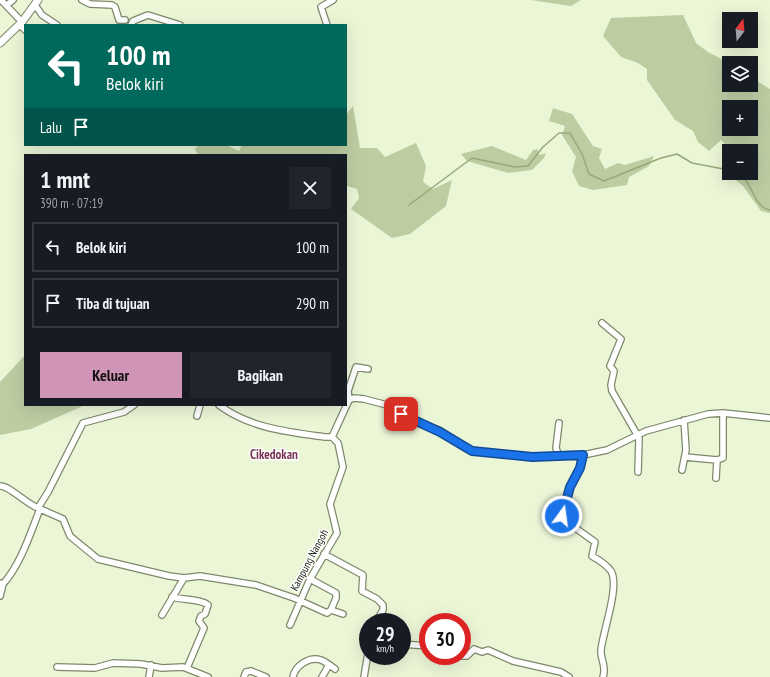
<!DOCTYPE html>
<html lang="id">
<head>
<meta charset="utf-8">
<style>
  :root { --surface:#171b24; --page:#20242c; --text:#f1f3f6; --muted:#9ea1a6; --line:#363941; --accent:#d094b6 }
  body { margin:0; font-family:"PT Sans Narrow",sans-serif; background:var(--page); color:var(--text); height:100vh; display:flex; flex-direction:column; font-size:15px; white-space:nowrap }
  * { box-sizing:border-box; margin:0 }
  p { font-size:13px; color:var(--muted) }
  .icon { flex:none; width:22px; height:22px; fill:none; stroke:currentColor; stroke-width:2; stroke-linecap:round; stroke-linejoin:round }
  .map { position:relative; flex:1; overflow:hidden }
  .details { position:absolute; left:24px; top:154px; width:323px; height:252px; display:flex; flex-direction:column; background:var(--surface); border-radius:0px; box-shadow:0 4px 16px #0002 }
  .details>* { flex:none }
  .guide { position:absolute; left:24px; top:24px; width:323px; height:122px; border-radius:0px; box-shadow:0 4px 16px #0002; background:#00695c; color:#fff; overflow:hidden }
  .needle { width:26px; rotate:16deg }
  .buttons { position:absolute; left:722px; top:12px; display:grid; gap:8px }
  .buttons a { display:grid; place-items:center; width:36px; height:36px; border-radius:0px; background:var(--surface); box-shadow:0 4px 16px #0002; font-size:20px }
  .speed { position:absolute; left:359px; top:613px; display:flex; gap:8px; font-size:20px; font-weight:700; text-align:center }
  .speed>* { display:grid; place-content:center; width:52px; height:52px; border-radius:50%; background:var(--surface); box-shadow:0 4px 16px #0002; line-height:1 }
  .speed small { font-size:10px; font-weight:400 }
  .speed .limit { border:6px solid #d22; background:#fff; color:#111 }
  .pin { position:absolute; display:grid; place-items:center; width:34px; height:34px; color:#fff; margin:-17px; border-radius:8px; box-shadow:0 2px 6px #0006 }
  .me { position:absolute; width:44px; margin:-22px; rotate:14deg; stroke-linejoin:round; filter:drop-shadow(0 0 3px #0008) }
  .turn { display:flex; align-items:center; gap:14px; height:84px; padding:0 16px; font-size:18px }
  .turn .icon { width:52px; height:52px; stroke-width:2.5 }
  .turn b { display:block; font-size:28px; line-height:34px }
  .then { display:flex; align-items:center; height:38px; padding:0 16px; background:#0003; gap:8px; font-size:15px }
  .round { display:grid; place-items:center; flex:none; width:42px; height:42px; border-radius:0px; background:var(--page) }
  .headline { display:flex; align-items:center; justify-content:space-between; height:68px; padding:0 16px }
  h1 { font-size:24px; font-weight:800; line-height:30px }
  .primary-button { display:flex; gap:8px; margin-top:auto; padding:8px 16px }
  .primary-button a { flex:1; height:46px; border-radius:0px; background:var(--accent); color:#111; font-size:16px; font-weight:800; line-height:46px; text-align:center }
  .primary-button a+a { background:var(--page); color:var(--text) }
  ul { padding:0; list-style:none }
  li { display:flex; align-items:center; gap:12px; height:50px; margin:0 8px 6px; padding:0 8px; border:2px solid var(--line); border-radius:0px }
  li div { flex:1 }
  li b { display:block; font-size:15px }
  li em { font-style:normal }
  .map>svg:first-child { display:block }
  .green { fill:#bdcda2; fill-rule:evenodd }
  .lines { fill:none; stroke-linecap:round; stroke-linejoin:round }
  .stream { stroke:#98a87a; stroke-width:1.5 }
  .minor-casing { stroke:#7e896c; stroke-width:8 }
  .major-casing { stroke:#7e896c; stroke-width:9 }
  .minor { stroke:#fff; stroke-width:5.5 }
  .major { stroke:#fff; stroke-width:7 }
  .route-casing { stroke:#114b97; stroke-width:10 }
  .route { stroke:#1a73e8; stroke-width:7 }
  .labels { text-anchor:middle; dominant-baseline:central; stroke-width:3; stroke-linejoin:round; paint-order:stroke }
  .street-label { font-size:11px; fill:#181c11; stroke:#fff }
  .quarter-label { font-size:13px; font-weight:bold; fill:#783553; stroke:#fff }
</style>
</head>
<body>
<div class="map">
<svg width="770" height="677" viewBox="0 0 770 677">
  <rect width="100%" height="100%" fill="#ebf6d7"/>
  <path class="green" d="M531,0H581L571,6Z
    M683,15L696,43L708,52L729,63V85H751V77L770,89V213L761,211L743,186L732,177V173H751V151H731L721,140L709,151L698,142L693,131L675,120L647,80V69L638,63L621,57L603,36L611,18ZM729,107H751V129H729Z
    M353,106L360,148H377L385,157L416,143L426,166L423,182L433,189L452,180L446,206L410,234L392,238L351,209L359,198L357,189L347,186L346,155H198L195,149L199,145H226L239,151L242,145H346V115Z
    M553,108L572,114L593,146L602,149L599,158L605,169L618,163L625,165L654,156L649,166L629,177L627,185L593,190L579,186L572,171L576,157L562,135L565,126L549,121Z
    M492,146L526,160L533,150L538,149L539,155L546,153L544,158L532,170L508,173L467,161L461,154Z
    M25,355V405H85L31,429L0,435V382Z"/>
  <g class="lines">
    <path class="stream" d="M739,173C752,181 753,207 770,210
      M409,205L472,158L515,167L528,166L543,147L559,133H570L582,154L589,174L604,181L661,158L677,154L692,163L729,170"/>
    <g class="minor-casing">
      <path id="minor" d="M1,0L22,22
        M82,0L90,4L112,5L115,7L119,20H125
        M7,5L13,0
        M35,5L42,15L57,25
        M20,25L25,30
        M131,25L133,21L148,15L180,25
        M327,25L321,7L333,0
        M602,323L621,339L610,366L614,371L611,385L612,391L639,438L638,472
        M349,400L348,391L356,367L368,369
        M219,405C249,428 289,432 325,437H332L349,400L354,398L364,399L387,405L411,419L441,431L472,451L532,457L583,455L607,450L646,431L708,414L723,413L770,418
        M197,416L200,405
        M559,423L556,448L559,457
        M583,455L580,468L570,487L563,516L574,527L595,542L592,556C599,560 606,564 611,571C620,586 603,631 601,650C600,660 607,665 603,677
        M685,457L717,460L723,458V413
        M682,470L686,450L684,420
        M716,478L717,460
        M0,486C8,485 27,504 38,508L48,492L83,423L124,412L134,405
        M38,508L63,519L70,536L98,559L169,576L184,578L200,576L256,585L294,598L327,613L331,610L343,614
        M324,554L363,575L362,591L377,599L383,605V610L376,622
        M310,579L336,593V598L331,610
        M0,583L3,584C21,564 30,534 40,509
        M0,596L3,584
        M172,597C182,600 202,599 208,605L205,614L201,616L199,621L204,628L187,668
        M162,615L184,578
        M290,625L310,579L337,533L330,504L343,467L338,443L332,437
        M402,644L428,646
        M462,656H467L474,649L482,652L488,650L513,661L561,672L569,677
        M57,667L95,668L113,663L141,664L162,668L183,667L208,677
        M149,677L151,665
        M244,677L246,672L251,671L266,677
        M293,677C295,666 309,656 321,660C326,662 331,666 335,669
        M322,677L329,665
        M364,677L368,653"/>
    </g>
    <g class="major-casing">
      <path id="major" d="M0,43L22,22L38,0"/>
    </g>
    <use href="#minor" class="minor"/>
    <use href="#major" class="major"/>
  </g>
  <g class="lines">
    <g class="route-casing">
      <path id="route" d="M401,414L440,432L472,451L532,457L583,455L580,468L570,487L562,516"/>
    </g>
    <use href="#route" class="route"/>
  </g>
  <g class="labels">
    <g class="street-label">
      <text transform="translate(309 560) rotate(-62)">Kampung Nangoh</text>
    </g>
    <g class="quarter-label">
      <text x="274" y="454">Cikedokan</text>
    </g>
  </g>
</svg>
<div class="buttons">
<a><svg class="needle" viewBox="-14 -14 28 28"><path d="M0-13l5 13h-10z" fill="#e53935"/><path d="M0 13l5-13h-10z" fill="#9ea1a6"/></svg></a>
<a><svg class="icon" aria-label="layers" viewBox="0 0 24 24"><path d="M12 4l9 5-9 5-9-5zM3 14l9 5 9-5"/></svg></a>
<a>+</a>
<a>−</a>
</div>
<div class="speed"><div>29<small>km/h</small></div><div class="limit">30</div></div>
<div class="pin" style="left:401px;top:414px;background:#d93025"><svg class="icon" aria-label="arrive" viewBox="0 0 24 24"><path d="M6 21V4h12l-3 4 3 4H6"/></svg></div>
<svg class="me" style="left:562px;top:516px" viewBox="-20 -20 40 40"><circle r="17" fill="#1a73e8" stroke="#fff" stroke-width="3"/><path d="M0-11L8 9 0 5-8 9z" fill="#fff"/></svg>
<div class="guide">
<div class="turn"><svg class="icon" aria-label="left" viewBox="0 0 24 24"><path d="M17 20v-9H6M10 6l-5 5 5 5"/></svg><div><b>100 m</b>Belok kiri</div></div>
<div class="then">Lalu<svg class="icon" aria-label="arrive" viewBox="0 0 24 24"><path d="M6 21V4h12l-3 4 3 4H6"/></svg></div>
</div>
<section class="details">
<div class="headline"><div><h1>1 mnt</h1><p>390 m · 07:19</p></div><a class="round"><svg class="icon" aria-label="close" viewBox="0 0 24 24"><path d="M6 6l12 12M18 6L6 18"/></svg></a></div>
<ul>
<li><svg class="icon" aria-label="left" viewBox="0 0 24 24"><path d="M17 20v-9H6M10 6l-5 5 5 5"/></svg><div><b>Belok kiri</b></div><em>100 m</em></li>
<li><svg class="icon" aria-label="arrive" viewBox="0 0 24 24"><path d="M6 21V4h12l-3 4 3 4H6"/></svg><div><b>Tiba di tujuan</b></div><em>290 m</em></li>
</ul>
<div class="primary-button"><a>Keluar</a><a>Bagikan</a></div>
</section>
</div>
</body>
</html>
